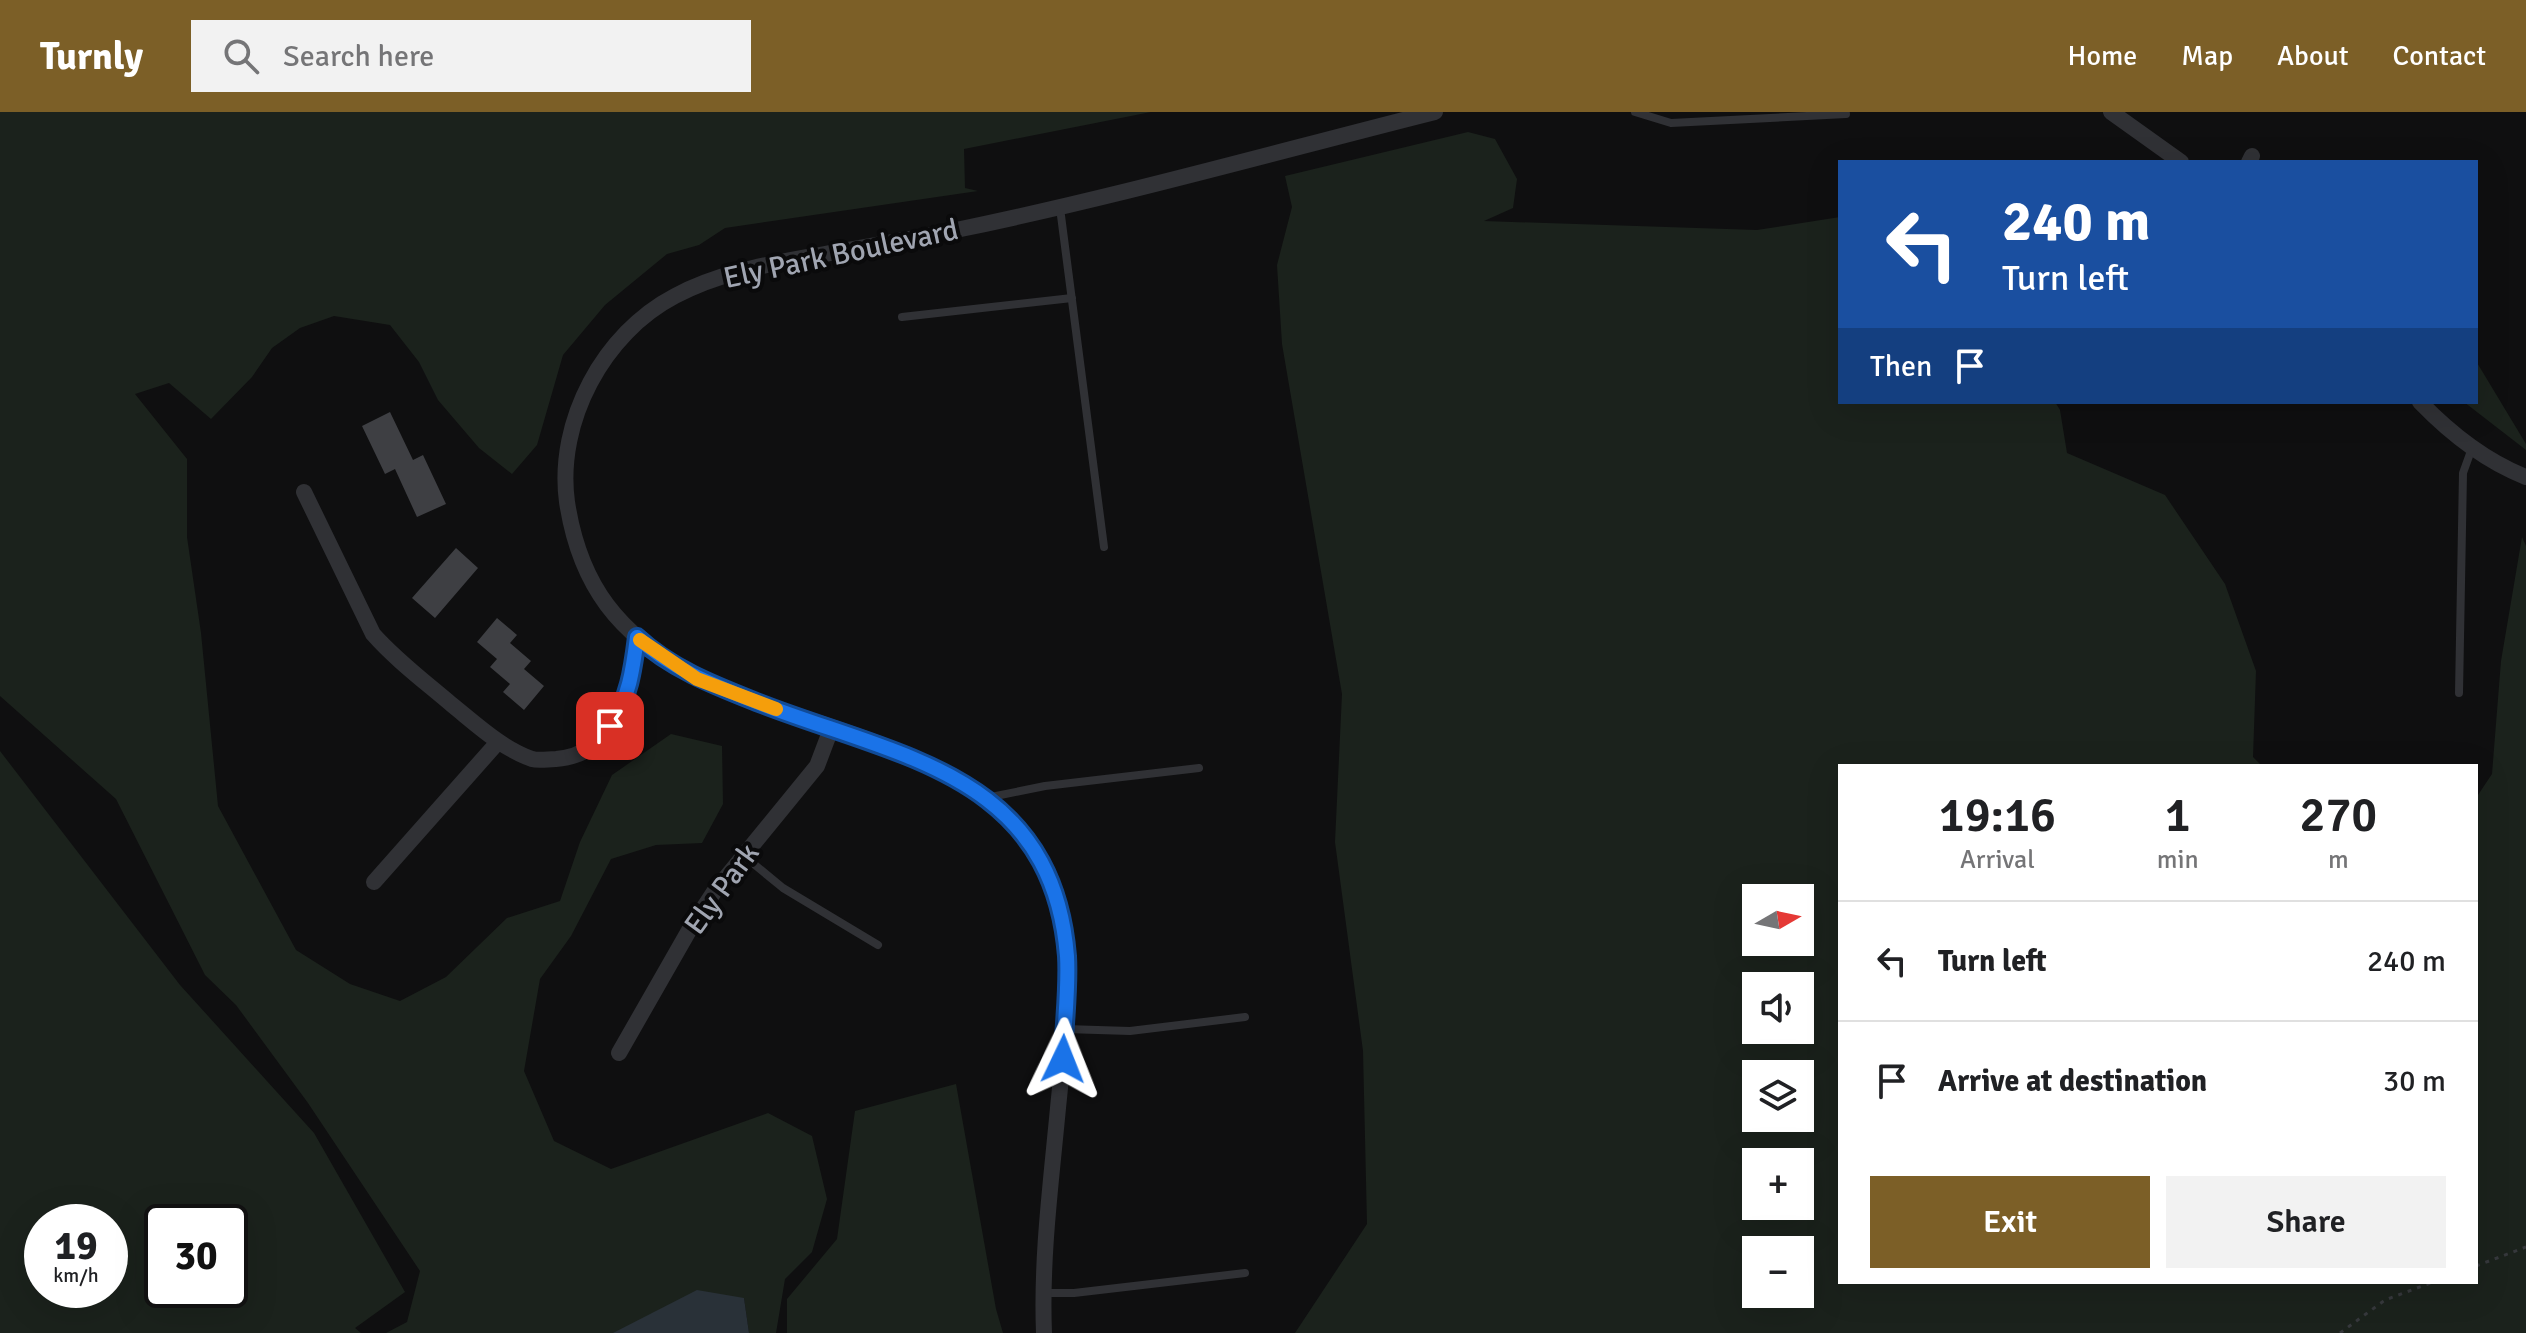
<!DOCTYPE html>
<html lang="en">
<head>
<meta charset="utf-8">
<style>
  :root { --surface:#fff; --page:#f2f2f2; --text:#202124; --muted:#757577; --line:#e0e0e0; --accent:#7c5f27 }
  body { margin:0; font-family:Signika,sans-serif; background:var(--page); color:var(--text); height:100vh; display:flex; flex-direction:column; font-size:30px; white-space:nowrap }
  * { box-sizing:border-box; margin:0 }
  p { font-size:26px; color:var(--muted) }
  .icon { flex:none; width:44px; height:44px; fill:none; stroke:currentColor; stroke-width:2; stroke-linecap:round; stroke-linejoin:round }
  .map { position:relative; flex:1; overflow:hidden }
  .side { position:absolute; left:1838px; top:652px; width:640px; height:520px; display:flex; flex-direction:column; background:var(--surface); border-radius:0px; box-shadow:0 8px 32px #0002 }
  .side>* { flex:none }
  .hud { position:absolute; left:1838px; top:48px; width:640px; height:244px; border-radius:0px; box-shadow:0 8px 32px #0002; background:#1a4fa0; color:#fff; overflow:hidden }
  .needle { width:52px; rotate:81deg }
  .controls { position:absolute; left:1742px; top:772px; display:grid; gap:16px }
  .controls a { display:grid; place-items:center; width:72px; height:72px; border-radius:0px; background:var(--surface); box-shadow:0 8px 32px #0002; font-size:40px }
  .speed { position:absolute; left:24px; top:1092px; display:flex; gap:16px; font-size:40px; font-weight:700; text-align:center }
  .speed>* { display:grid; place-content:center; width:104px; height:104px; border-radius:50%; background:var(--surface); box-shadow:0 8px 32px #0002; line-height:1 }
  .speed small { font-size:20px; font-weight:400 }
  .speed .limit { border:4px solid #111; border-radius:12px; background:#fff; color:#111 }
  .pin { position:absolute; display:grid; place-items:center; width:68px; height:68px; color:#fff; margin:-34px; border-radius:16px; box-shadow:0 4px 12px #0006 }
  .me { position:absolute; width:88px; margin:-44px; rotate:2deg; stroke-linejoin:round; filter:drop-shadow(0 0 6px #0008) }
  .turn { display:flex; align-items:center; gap:28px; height:168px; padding:0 32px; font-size:36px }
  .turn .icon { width:104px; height:104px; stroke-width:2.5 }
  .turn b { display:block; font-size:56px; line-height:68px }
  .then { display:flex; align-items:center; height:76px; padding:0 32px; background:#0003; gap:16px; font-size:30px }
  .eta { display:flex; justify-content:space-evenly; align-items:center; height:136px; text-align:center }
  .eta b { font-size:48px; font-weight:600; line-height:56px }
  .action { display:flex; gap:16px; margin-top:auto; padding:16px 32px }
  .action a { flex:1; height:92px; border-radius:0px; background:var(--accent); color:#fff; font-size:32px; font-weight:600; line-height:92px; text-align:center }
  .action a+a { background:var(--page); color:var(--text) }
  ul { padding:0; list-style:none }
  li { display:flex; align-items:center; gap:24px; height:120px; padding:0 32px; border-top:2px solid var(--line) }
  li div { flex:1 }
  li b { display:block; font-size:30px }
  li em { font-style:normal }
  header { display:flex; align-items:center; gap:48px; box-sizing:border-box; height:112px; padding:0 40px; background:var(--accent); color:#fff }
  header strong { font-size:38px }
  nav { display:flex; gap:44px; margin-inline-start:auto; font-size:28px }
  .search { width:560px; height:72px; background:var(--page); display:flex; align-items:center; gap:20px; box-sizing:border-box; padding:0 28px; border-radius:0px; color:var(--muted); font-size:30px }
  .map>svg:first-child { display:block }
  .green { fill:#1b221c; fill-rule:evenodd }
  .water { fill:#293138 }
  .building { fill:#3e3f43 }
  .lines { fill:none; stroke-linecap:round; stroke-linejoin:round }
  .path { stroke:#36383c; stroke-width:3; stroke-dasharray:4 6; stroke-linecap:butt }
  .service { stroke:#303135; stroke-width:8 }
  .minor { stroke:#303135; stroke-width:16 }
  .route-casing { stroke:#114b97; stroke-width:20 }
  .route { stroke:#1a73e8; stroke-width:14 }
  .slow { stroke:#f59e0b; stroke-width:14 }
  .labels { text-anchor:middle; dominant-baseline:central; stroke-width:8; stroke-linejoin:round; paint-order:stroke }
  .street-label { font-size:30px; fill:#a0a5b1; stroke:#0a0a0b }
</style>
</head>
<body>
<header>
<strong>Turnly</strong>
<div class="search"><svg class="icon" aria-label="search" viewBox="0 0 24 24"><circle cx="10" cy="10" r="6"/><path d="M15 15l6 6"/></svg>Search here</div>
<nav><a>Home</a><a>Map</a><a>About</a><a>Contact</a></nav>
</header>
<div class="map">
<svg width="2526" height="1221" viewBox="0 0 2526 1221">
  <rect width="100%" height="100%" fill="#0f0f10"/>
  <path class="green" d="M0,0H1151L964,37L965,76L978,79L725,116L699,133L667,142L605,193L563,243L537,333L512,362L479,336L438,288L419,250L390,213L334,204L300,216L272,236L252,265L211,307L169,271L135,282L187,347V425L201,521L218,694L296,838L350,872L400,889L446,865L507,806L560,789L580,730L612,663L671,622L722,634L723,692L702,731L656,733L611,747L571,824L540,867L524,959L554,1029L611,1057L768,1001L812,1024L827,1087L812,1140L785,1167L776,1221H749L744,1186L614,1221H386L407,1210L420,1159L308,991L236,893L205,863L116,687L0,584Z
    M1468,20L1495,27L1517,67L1513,96L1484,109L1757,118L1840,105V290H2055L2060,298L2067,341L2165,383L2225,472L2256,559L2253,645L2262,654H1840V1170H2476V686L2492,662L2501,549L2522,425L2526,434V1221H1295L1367,1112L1363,939L1335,730L1342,582L1282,232L1277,153L1292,95L1285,64ZM1756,786H1800V830H1756ZM1800,874V918H1756V874ZM1756,962H1800V1006H1756ZM1756,1050H1800V1094H1756ZM1800,1138V1182H1756V1138Z
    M2476,249L2526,332V338L2464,290H2476Z
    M0,639L180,873L314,1021L405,1180L355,1216L361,1221H0ZM42,1110H110V1178H42ZM230,1110V1178H162V1110Z
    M956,972L996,1197L1003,1221H787V1187L837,1127L855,999Z"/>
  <path class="water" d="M697,1178L744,1186L749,1221H613Z"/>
  <path class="building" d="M390,300L413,348L423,343L446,392L417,405L395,357L385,362L362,314Z
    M456,436L478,456L435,506L412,486Z
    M497,506L517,523L510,531L531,549L524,557L544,574L524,598L503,580L510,572L490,555L497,547L477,530Z"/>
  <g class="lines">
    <path class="path" d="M2476,1154L2526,1135
      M2340,1221L2385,1188L2433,1170"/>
    <path class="service" d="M1635,0L1671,11L1846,2
      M1060,96L1104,435
      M902,205L1072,186
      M2459,581L2463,361L2472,336
      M986,686L1045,674L1199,656
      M744,744L783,776L878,833
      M1065,917L1130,919L1245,905
      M1043,1181H1074L1245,1161"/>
    <path class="minor" d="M2111,0L2181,50
      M2249,50L2252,44
      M2420,290C2450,321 2485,349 2526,365
      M304,380L373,522C396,548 424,569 451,592C476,612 501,636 532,647C539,649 548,647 556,647C617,643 630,574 637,525
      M374,770L498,630
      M619,941L691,815L714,780L817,654L831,617
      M1044,1221C1041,1146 1051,1071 1058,996C1066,914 1080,820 1038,744C985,649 838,622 743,584C726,578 709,573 693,564C619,522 580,475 567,390C556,309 604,221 675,184C716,162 763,153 808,145C857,136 907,128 956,118C1117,85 1276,40 1435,0"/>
  </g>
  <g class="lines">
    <g class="route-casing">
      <path id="route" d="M610,614C629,587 633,557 637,525C671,557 716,574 759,591C897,645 1052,661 1067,844C1069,877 1064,913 1063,947"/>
    </g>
    <use href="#route" class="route"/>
    <path class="slow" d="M640,528L697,567L776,597"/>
  </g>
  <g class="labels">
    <g class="street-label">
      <text transform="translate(841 142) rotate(-12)">Ely Park Boulevard</text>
      <text transform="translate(722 777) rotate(-54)">Ely Park</text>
    </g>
  </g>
</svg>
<div class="controls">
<a><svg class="needle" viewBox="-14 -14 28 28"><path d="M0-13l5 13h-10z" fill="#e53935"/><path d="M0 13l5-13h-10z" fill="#757577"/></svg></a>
<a><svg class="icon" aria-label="sound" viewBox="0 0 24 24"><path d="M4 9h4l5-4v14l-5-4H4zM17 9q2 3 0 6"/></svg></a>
<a><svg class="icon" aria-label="layers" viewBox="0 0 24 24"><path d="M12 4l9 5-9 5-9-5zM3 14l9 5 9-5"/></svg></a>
<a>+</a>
<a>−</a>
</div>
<div class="speed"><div>19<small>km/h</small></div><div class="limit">30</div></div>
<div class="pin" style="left:610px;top:614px;background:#d93025"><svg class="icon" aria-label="arrive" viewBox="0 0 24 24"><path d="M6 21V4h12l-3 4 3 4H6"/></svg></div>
<svg class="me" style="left:1063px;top:947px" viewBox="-20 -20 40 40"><path d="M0-17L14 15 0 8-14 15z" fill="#1a73e8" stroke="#fff" stroke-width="4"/></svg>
<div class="hud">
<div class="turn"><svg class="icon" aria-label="left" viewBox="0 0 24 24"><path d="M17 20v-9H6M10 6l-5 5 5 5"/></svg><div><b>240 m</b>Turn left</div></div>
<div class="then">Then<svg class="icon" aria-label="arrive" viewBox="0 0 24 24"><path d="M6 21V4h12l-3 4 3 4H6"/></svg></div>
</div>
<section class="side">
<div class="eta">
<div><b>19:16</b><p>Arrival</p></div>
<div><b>1</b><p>min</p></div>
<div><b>270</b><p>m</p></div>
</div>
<ul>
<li><svg class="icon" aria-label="left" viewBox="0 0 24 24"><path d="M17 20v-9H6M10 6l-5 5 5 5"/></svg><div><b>Turn left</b></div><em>240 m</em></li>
<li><svg class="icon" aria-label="arrive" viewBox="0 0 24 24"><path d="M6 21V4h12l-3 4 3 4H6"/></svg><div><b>Arrive at destination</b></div><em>30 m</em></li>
</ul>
<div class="action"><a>Exit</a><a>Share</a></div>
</section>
</div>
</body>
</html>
